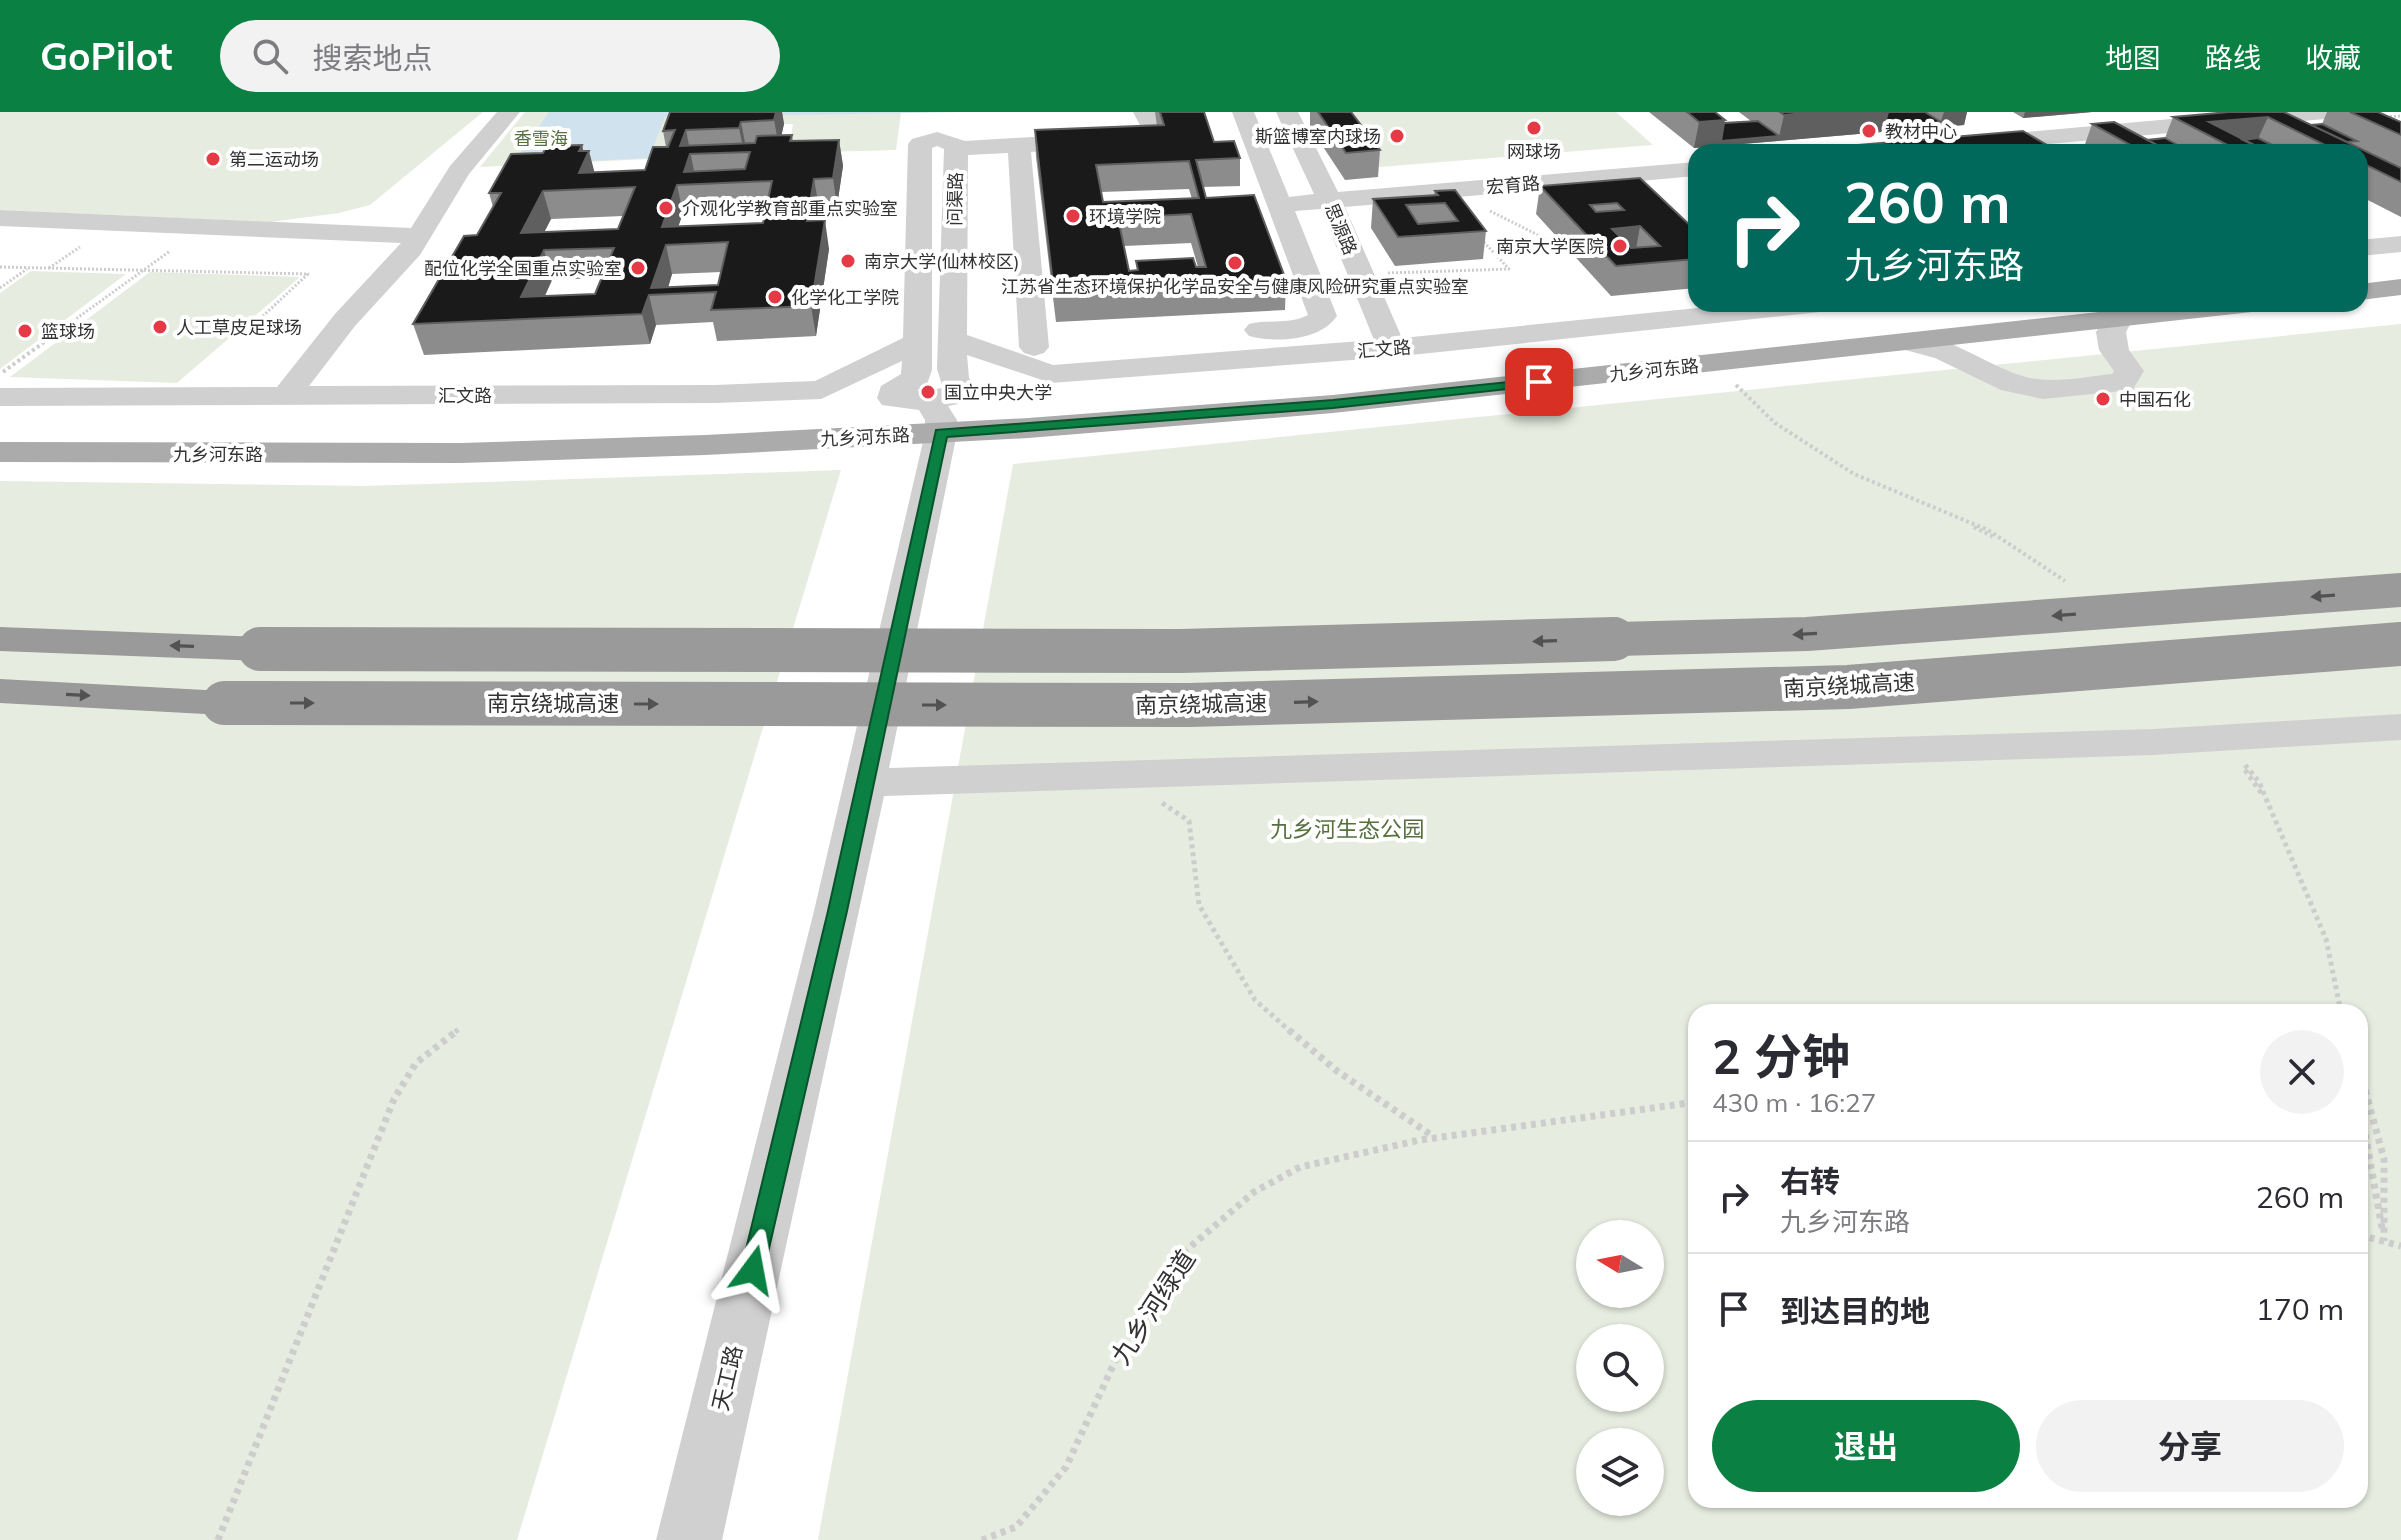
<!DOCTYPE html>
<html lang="zh">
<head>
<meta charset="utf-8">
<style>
  :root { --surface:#fff; --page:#f2f2f3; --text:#2b2b33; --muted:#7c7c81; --line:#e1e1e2; --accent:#0b8043 }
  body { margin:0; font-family:Mulish,"Noto Sans SC",sans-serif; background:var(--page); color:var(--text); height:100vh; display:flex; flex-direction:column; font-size:30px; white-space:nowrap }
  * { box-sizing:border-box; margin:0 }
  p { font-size:26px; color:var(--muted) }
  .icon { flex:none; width:44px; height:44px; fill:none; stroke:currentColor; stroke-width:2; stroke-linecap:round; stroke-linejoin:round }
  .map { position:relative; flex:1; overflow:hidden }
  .sheet { position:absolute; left:1688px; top:892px; width:680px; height:504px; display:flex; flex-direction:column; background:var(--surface); border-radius:24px; box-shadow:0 2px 6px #0004 }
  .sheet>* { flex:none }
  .hud { position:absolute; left:1688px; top:32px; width:680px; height:168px; border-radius:24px; box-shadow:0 2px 6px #0004; background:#00695c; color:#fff; overflow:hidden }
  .needle { width:52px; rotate:280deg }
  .controls { position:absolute; left:1576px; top:1108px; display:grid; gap:16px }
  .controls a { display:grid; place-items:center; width:88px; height:88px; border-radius:50%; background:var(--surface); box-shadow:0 2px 6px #0004; font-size:40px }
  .pin { position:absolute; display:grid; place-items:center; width:68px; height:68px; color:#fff; margin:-34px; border-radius:16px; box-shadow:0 4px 12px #0006 }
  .me { position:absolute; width:88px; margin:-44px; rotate:13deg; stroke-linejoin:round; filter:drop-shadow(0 0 6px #0008) }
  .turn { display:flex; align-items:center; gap:28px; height:168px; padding:0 24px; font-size:36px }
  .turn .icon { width:104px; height:104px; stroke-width:2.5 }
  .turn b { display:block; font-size:56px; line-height:68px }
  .round { display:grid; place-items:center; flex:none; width:84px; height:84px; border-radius:42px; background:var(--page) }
  .overview { display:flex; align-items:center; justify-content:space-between; height:136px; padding:0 24px }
  h1 { font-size:48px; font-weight:700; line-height:60px }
  .primary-button { display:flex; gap:16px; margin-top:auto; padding:16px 24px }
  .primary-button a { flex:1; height:92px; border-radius:48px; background:var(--accent); color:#fff; font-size:32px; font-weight:700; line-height:92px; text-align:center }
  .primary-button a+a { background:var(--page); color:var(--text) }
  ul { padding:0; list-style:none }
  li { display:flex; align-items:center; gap:24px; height:112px; padding:0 24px; border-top:2px solid var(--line) }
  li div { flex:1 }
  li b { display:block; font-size:30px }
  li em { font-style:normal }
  header { display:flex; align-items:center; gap:48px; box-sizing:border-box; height:112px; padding:0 40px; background:var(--accent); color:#fff }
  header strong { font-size:38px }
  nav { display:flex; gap:44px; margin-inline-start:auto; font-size:28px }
  .search { width:560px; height:72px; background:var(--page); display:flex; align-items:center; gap:20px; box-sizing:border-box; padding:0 28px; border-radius:44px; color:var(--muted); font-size:30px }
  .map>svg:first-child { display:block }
  .green { fill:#e6ecdf; fill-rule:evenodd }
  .water { fill:#cfe2ee }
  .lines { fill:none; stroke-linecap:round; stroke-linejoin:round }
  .path-far3 { stroke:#cdcdcd; stroke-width:3; stroke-dasharray:2 2; stroke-linecap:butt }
  .path-far2 { stroke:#cdcdcd; stroke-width:4; stroke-dasharray:3 3; stroke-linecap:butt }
  .path-far1 { stroke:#cdcdcd; stroke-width:5; stroke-dasharray:4 4; stroke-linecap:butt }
  .path { stroke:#cdcdcd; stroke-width:7; stroke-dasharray:5 5; stroke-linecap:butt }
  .minor { fill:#d0d0d0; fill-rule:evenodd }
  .major { fill:#ababab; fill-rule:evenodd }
  .highway { fill:#9a9a9a; fill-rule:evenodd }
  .highway-bridge-far1 { stroke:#9a9a9a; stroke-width:34 }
  .highway-bridge { stroke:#9a9a9a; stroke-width:44 }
  .wall { fill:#8c8c8c; fill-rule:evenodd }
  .shaded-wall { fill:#5f5f5f }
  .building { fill:#1a1a1a; stroke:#5f5f5f; stroke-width:2; fill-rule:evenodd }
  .oneway { fill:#525252 }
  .route { fill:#0b8043; stroke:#07532c; stroke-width:2 }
  .poi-dot { fill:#e63946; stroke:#fff; stroke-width:3 }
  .labels { text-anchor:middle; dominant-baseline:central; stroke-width:8; stroke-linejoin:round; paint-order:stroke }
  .far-poi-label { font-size:18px; fill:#333; stroke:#fff; text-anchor:start }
  .far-park-label { font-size:18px; fill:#56703f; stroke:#fff }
  .far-street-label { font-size:18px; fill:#333; stroke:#fff }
  .street-label { font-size:22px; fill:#333; stroke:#fff }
  .park-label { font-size:22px; fill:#56703f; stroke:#fff }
  .near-street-label { font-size:26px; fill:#333; stroke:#fff }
</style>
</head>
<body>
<header>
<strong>GoPilot</strong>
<div class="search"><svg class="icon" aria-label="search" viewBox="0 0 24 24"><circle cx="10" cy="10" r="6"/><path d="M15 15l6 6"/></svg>搜索地点</div>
<nav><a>地图</a><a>路线</a><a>收藏</a></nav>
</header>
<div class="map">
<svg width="2401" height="1428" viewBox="0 0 2401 1428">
  <rect width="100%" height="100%" fill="#fff"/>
  <path class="green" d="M0,0H483L370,93L339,101L270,110L0,98Z
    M525,0H901L896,38L788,41L793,12H757L669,46L480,55Z
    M1334,0H1616L1653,33L1379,55Z
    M31,159L126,162L0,257V181Z
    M150,160L300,165L177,271L10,265Z
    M2401,212V1428H818L1013,352ZM1696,900H2360V1388H1696ZM1590,1122H1650V1182H1590ZM1590,1226H1650V1286H1590ZM1590,1330H1650V1390H1590Z
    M841,358L517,1428H0V369L365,374Z"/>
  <path class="water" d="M549,0H964L665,5L649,46L512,53Z"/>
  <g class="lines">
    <path class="path-far3" d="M2382,5L2401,4
      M1490,99L1570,139
      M0,155L308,162L249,217
      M49,156L80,135
      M1388,161L1509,157L1481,127
      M0,176L27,157
      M44,230L170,139"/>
    <path class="path-far2" d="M3,260L47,228
      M1736,273L1775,311L1854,362L1988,418L2065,469
      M1974,415L1994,425"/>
    <path class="path-far1" d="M2245,653L2259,670L2326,827L2341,900
      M2245,658L2262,682
      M1162,691L1189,709L1199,793L1255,888L1291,920
      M455,920L461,915"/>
    <path class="path" d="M1289,918L1337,959L1434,1025
      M2360,959L2384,1047V1129
      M2360,993L2382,1116
      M2360,1123L2401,1134
      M218,1428L394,987L416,951L458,918
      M982,1428L1016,1415L1066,1355L1123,1232L1182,1142L1254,1080L1300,1055L1420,1028L1696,990"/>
    <path class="minor" d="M497,0H520L469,62L420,143L355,214L309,274L715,273L815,269L903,226L908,32L912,27L937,20L965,29L1129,19L1141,15L1133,0H1155L1166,17C1148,42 1061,38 1031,40L1049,235L1044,241L1034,244L1024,241L1019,235L1008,41L968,43L967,223L1053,253L1374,228L1321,97L1295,99L1337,204C1320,229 1276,231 1249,224L1244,218L1249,212C1268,207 1290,213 1308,203L1232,0H1254L1289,85L1314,82L1276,0H1298L1338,80L1696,50V64L1345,95L1402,226L1737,192H1834L1830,198L1820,200L1392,245L1051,271L967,243L969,266L977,275L979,282L974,289L948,294L957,308V321L889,656L2153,617L2401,602V628L2153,643L884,684L722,1428H656L814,799L925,321V308L919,298L882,293L877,286L881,274L901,262L902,249L821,287L715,291L0,294V276L277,275L335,202L401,131L0,114V98L411,116L450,54ZM937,34L944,37L937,257L943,276L917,279L927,272L932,258V36Z
      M2249,0H2336L2333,5L2325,7L1960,40H1870L1874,35L1882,33Z
      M2401,124V140L2360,144V128Z
      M2119,198L2129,201L2133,207L2126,220L2129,238L2144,259L2133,277L2122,279L2043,287L2001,278L1935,246L1898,236L1893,230L1898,224C1939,214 1987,255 2026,265C2053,272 2084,265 2112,262L2114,259L2099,238L2096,220L2109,201Z"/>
    <path class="major" d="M2401,167V183L2360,188V172Z
      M2173,192H2266L2262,198L2252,200L1333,301L1028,326L705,343L461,351L0,350V330L461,331L705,323L1028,306L1333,283Z"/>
    <path class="highway" d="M0,515L260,525L274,529L279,537L274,545L260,549L0,539Z
      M0,567L224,579L238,582L244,591L238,600L224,603L0,591Z"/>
    <path class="highway-bridge-far1" d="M1540,529L1807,522L2401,478"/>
    <path class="highway-bridge" d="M260,537L1181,539L1614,527
      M224,591L1189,593L1848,575L2401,532"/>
  </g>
  <path class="wall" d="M782,0L784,12L781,23H792L793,29L839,28L843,54L837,94L819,95L816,109L829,137L816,224L717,229L713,210L656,213L650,232L424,243L413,212L477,123L493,95L489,81L543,41L582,33L583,39L594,60L645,58L666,35L663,19ZM766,97L763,111L678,114L683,101ZM623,104L618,117L544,120L551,107ZM721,160L718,173L668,176L672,162ZM602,166L595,182L545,184L552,168Z
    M1155,0H1204L1214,30L1240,46V74L1203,75L1206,86L1286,168L1285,198L1056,210L1036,45L1035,18L1157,14ZM1189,77L1192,87L1103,90L1101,80ZM1191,131L1198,155L1136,149L1137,158L1129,159L1124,134Z
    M1310,0H1351L1380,38L1378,65L1345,68L1310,15Z
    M1649,0H1715L1724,11L1751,9L1739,0H1967L1964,13L1694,36Z
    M2013,0H2092L2023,6Z
    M2284,0L2311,13L2322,12L2327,0H2378L2401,10V105L2360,84V40H2086L2083,38L2092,12L2147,28L2165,26L2173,5Z
    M1640,66L1696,119V176L1611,184L1536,102L1540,74Z
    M1435,79L1486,119L1483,147L1395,154L1371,116L1373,87L1434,83Z"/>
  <path class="shaded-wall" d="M776,0H782L784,12L779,35L774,8Z
    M1816,0H1888L1941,10L1939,15L1778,29L1784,3Z
    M1944,0H1967L1964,13L1939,15Z
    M2025,0H2048L2047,4L2023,6Z
    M2048,0H2092L2047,4Z
    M2268,5L2256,31L2229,34L2209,10Z
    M1725,8L1721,29L1779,24L1778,29L1694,36L1699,10Z
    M741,10L746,36L744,40L739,16Z
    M686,18L696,69L687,73L680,34Z
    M839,28L843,54L837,94L833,66Z
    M582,33L585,47L589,39L596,66L579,61V39Z
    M814,67L819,95L812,138L807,109Z
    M677,73L683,101L672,133L662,115Z
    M543,79L551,107L529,150L521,121Z
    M825,108L829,137L816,224L811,194Z
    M1640,114L1635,143L1607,146L1612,117Z
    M666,133L672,162L666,182L651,176Z
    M544,138L552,168L534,207L521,185Z
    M649,183L656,213L650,232L642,202Z"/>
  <path class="building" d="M670,0H776L774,8L741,10L739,16L686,18L680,34L755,31L757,24L792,23L790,29L839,28L833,66L814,67L807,109L825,108L811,194L711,198L716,180L649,183L642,202L413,212L464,124L477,123L501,81H489L511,42L543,41L547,34L582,33L579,39H589L579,61L645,58L653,35H668L675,18L663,19ZM750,40L745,57L684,60L690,42ZM772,69L763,111L662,115L677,73ZM635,75L618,117L521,121L543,79ZM728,130L718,173L651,176L666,133ZM614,136L595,182L521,185L544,138Z
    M1160,0H1204L1214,30L1234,29L1240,46L1196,48L1206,86L1254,83L1286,168L1054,180L1035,18L1164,13ZM1189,49L1199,86L1103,90L1096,53ZM1191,102L1206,155H1196L1193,146L1136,149L1138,158L1129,159L1118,106Z
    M1318,0H1351L1380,38L1346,41Z
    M1687,0H1715L1725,8L1699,10Z
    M1780,0H1816L1784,3Z
    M1888,0H1925L1941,10L1884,15Z
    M2229,0H2284L2401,56V70L2360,50V40H2339L2268,5L2209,10L2268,40H2241L2173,5Z
    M2350,0H2378L2401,10V23Z
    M1758,9L1779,24L1721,29L1724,11Z
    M2114,10L2170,40H2143L2092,12Z
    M2322,12L2357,29L2347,30L2311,13Z
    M2023,19L2059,40H2029L2027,39L2012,40H1776Z
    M2165,26L2190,40H2170L2147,28Z
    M2258,26L2286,40H2268L2243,28Z
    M1640,66L1696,119V147L1616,154L1540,74ZM1617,91L1624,98L1596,100L1590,93ZM1640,114L1660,134L1631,136L1612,117Z
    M1455,78L1486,119L1398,125L1373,87L1438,83L1435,79ZM1445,91L1458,109L1418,112L1406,93Z"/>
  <defs><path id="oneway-solid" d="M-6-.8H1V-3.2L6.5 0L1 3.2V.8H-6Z" transform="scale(2)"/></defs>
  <g class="oneway">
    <use href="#oneway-solid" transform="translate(2323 484) rotate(176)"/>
    <use href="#oneway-solid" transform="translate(2064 503) rotate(176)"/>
    <use href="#oneway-solid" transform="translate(1805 522) rotate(177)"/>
    <use href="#oneway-solid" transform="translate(1545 529) rotate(178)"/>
    <use href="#oneway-solid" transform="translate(182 534) rotate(-178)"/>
    <use href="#oneway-solid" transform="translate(78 583) rotate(3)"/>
    <use href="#oneway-solid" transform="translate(1306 590) rotate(-2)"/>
    <use href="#oneway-solid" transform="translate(302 591)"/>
    <use href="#oneway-solid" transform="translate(646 592)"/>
    <use href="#oneway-solid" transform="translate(934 593)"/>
  </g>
  <path class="route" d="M1539,267L1544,268V273L1333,296L947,325L847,799L764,1158L761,1166L753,1169L744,1166L741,1158L828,799L936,318L1333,288Z"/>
  <g class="poi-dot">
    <circle cx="1534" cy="16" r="8"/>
    <circle cx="1869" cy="19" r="8"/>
    <circle cx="1397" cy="24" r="8"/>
    <circle cx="213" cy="47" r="8"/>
    <circle cx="666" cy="96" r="8"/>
    <circle cx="1073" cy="104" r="8"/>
    <circle cx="1620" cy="134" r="8"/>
    <circle cx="848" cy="149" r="8"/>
    <circle cx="1235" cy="151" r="8"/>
    <circle cx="638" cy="156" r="8"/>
    <circle cx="775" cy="185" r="8"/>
    <circle cx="160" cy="215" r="8"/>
    <circle cx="25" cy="219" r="8"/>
    <circle cx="928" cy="280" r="8"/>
    <circle cx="2103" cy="287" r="8"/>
  </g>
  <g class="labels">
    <g class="far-poi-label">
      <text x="1885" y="19">教材中心</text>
      <text x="1381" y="24" text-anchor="end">斯篮博室内球场</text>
      <text x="1534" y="39" text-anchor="middle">网球场</text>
      <text x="229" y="47">第二运动场</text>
      <text x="682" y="96">介观化学教育部重点实验室</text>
      <text x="1089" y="104">环境学院</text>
      <text x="1604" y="134" text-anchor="end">南京大学医院</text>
      <text x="864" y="149">南京大学(仙林校区)</text>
      <text x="622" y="156" text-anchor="end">配位化学全国重点实验室</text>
      <text x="1235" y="174" text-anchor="middle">江苏省生态环境保护化学品安全与健康风险研究重点实验室</text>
      <text x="791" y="185">化学化工学院</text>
      <text x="176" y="215">人工草皮足球场</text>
      <text x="41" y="219">篮球场</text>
      <text x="944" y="280">国立中央大学</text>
      <text x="2119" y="287">中国石化</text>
    </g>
    <g class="far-park-label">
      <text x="541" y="26">香雪海</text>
    </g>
    <g class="far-street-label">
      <text transform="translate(1513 73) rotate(-5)">宏育路</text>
      <text transform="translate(955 87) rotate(-89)">问渠路</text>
      <text transform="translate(1341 117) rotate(67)">思源路</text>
      <text transform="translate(1384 237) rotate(-5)">汇文路</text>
      <text transform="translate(1654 258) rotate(-6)">九乡河东路</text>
      <text x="465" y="283">汇文路</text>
      <text transform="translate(865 325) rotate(-3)">九乡河东路</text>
      <text x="218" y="342">九乡河东路</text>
    </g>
    <g class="street-label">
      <text transform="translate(1849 573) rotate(-3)">南京绕城高速</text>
      <text x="553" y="591">南京绕城高速</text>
      <text transform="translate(1201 592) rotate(-1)">南京绕城高速</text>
      <text transform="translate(727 1266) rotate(-77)">天工路</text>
    </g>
    <g class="park-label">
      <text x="1347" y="717">九乡河生态公园</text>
    </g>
    <g class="near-street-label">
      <text transform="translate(1153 1195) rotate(-57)">九乡河绿道</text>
    </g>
  </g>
</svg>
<div class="controls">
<a><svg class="needle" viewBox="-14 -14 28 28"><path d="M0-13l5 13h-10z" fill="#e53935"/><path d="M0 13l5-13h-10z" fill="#7c7c81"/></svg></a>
<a><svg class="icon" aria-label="search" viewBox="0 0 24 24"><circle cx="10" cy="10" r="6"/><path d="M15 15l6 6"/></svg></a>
<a><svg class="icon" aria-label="layers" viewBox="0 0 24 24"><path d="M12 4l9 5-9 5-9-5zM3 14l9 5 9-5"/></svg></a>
</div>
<div class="pin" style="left:1539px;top:270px;background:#d93025"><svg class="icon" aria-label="arrive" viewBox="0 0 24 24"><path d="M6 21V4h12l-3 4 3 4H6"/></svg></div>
<svg class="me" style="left:753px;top:1158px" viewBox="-20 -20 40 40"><path d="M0-17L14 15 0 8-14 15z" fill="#0b8043" stroke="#fff" stroke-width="4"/></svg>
<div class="hud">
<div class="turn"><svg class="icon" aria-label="right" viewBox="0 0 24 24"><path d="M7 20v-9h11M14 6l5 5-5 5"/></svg><div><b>260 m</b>九乡河东路</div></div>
</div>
<section class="sheet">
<div class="overview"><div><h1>2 分钟</h1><p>430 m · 16:27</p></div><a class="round"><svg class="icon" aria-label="close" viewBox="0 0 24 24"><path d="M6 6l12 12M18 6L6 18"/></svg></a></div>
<ul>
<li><svg class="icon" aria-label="right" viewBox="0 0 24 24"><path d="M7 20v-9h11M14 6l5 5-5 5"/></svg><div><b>右转</b><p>九乡河东路</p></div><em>260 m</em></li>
<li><svg class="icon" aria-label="arrive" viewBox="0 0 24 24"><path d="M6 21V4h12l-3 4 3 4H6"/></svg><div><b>到达目的地</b></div><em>170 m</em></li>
</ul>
<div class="primary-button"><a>退出</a><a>分享</a></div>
</section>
</div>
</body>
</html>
